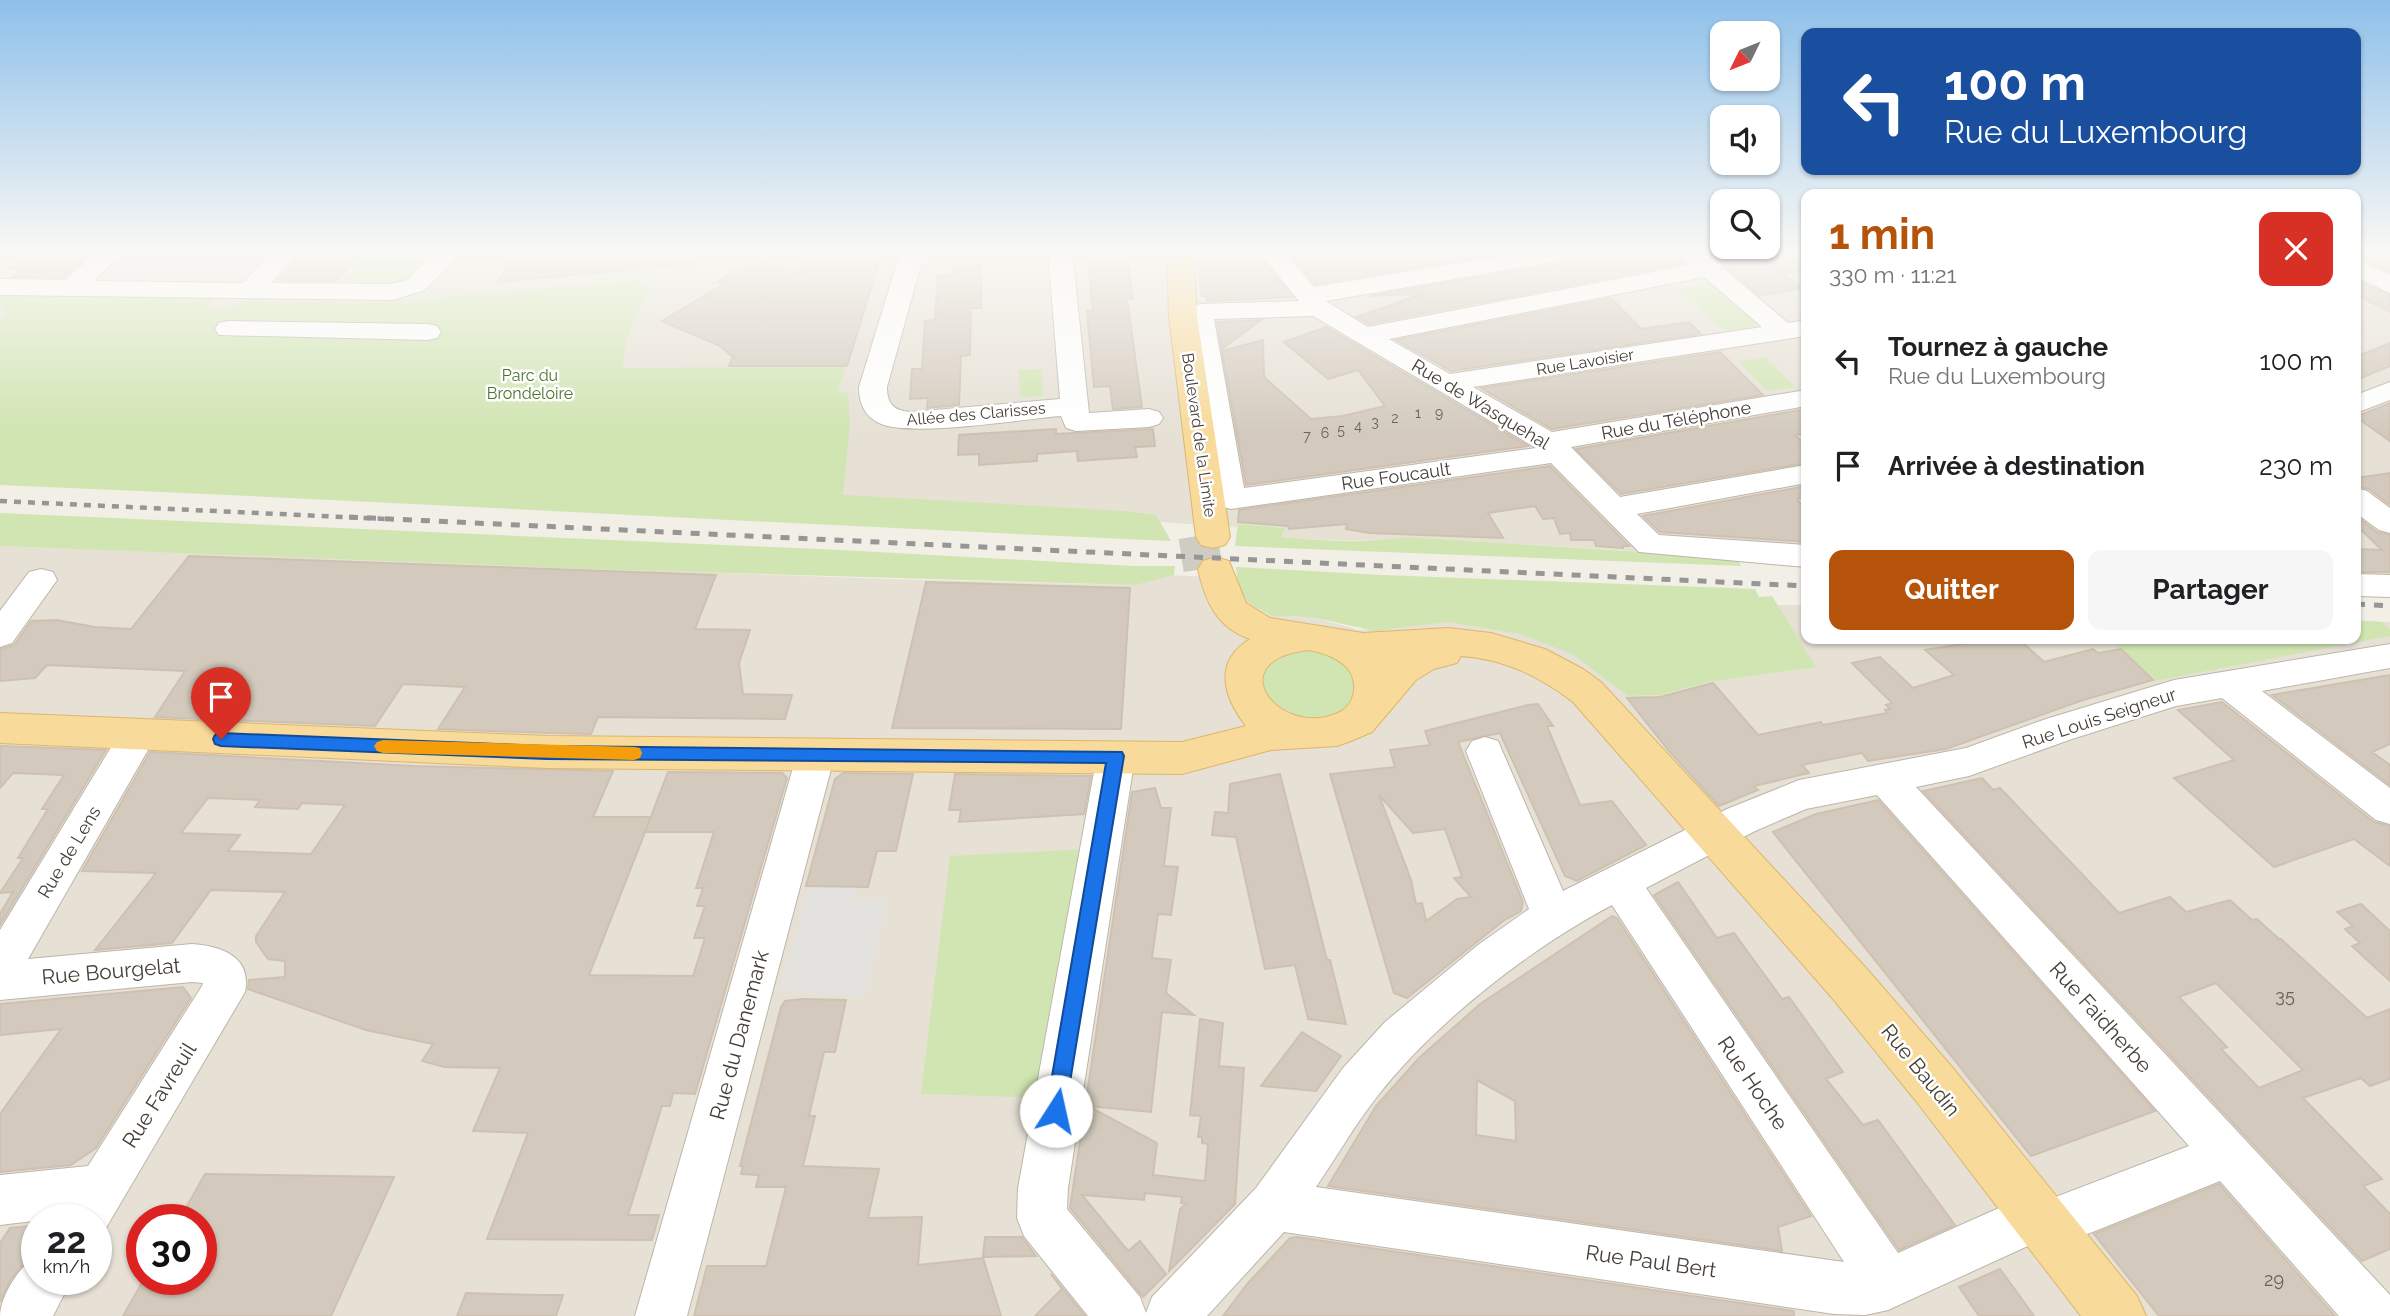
<!DOCTYPE html>
<html lang="fr">
<head>
<meta charset="utf-8">
<style>
  :root { --surface:#fff; --page:#f6f6f6; --text:#202124; --muted:#757577; --accent:#b45309 }
  body { margin:0; font-family:Raleway,sans-serif; background:var(--page); color:var(--text); height:100vh; display:flex; flex-direction:column; font-size:26px; white-space:nowrap }
  * { box-sizing:border-box; margin:0 }
  p { font-size:23px; color:var(--muted) }
  .icon { flex:none; width:38px; height:38px; fill:none; stroke:currentColor; stroke-width:2; stroke-linecap:round; stroke-linejoin:round }
  .map { position:relative; flex:1; overflow:hidden }
  .drawer { position:absolute; left:1801px; top:189px; width:560px; height:455px; display:flex; flex-direction:column; background:var(--surface); border-radius:14px; box-shadow:0 2px 5px #0004 }
  .drawer>* { flex:none }
  .guide { position:absolute; left:1801px; top:28px; width:560px; height:147px; border-radius:14px; box-shadow:0 2px 5px #0004; background:#1a4fa0; color:#fff; overflow:hidden }
  .needle { width:46px; rotate:227deg }
  .buttons { position:absolute; left:1710px; top:21px; display:grid; gap:14px }
  .buttons a { display:grid; place-items:center; width:70px; height:70px; border-radius:14px; background:var(--surface); box-shadow:0 2px 5px #0004; font-size:35px }
  .speed { position:absolute; left:21px; top:1204px; display:flex; gap:14px; font-size:35px; font-weight:700; text-align:center }
  .speed>* { display:grid; place-content:center; width:91px; height:91px; border-radius:50%; background:var(--surface); box-shadow:0 2px 5px #0004; line-height:1 }
  .speed small { font-size:18px; font-weight:400 }
  .speed .limit { border:10px solid #d22; background:#fff; color:#111 }
  .pin { position:absolute; display:grid; place-items:center; width:60px; height:60px; color:#fff; margin:-72px -30px; border-radius:50% 50% 50% 0; rotate:-45deg; box-shadow:0 0 7px #0007 }
  .pin .icon { rotate:45deg }
  .me { position:absolute; width:77px; margin:-38px; rotate:10deg; stroke-linejoin:round; filter:drop-shadow(0 0 5px #0008) }
  .turn { display:flex; align-items:center; gap:24px; height:147px; padding:0 28px; font-size:32px }
  .turn .icon { width:91px; height:91px; stroke-width:2.5 }
  .turn b { display:block; font-size:49px; line-height:60px }
  .round { display:grid; place-items:center; flex:none; width:74px; height:74px; border-radius:14px; background:var(--page) }
  .head { display:flex; align-items:center; justify-content:space-between; height:119px; padding:0 28px }
  h1 { font-size:42px; font-weight:700; line-height:52px; color:var(--accent) }
  .action { display:flex; gap:14px; margin-top:auto; padding:14px 28px }
  .action a { flex:1; height:80px; border-radius:14px; background:var(--accent); color:#fff; font-size:28px; font-weight:700; line-height:80px; text-align:center }
  .action a+a { background:var(--page); color:var(--text) }
  ul { padding:0; list-style:none }
  li { display:flex; align-items:center; gap:21px; height:105px; padding:0 28px }
  li div { flex:1 }
  li b { display:block; font-size:26px }
  li em { font-style:normal }
  .map>svg:first-child { display:block }
  .residential { fill:#e6e0d5; fill-rule:evenodd }
  .education { fill:#ebe3d2 }
  .green { fill:#d0e5b2 }
  .parking { fill:#e4e2df }
  .building { fill:#d3cabd; stroke:#cec1b1; stroke-width:2; fill-rule:evenodd }
  .lines { fill:none; stroke-linecap:round; stroke-linejoin:round }
  .major-tunnel { stroke:#cfccc4; stroke-width:39; stroke-dasharray:39 19; stroke-linecap:butt }
  .minor-casing { stroke:#bdb6aa; stroke-width:2 }
  .major-casing { stroke:#ddb66b; stroke-width:2 }
  .minor { fill:#fff; fill-rule:evenodd }
  .major { fill:#f8da9a; fill-rule:evenodd }
  .rail-far1 { stroke:#969696; stroke-width:4.5; stroke-dasharray:7 7; stroke-linecap:butt }
  .rail { stroke:#969696; stroke-width:5; stroke-dasharray:9 9; stroke-linecap:butt }
  .route { fill:#1a73e8; stroke:#114b97; stroke-width:2 }
  .slow { fill:#f59e0b }
  .labels { text-anchor:middle; dominant-baseline:central; stroke-width:5; stroke-linejoin:round; paint-order:stroke }
  .number-label { font-size:14px; fill:#686258 }
  .far-street-label { font-size:16px; fill:#453f36; stroke:#fff }
  .far-park-label { font-size:16px; fill:#4a742d; stroke:#fff }
  .street-label { font-size:18px; fill:#453f36; stroke:#fff }
  .near-number-label { font-size:18px; fill:#686258 }
  .near-street-label { font-size:21px; fill:#453f36; stroke:#fff }
</style>
</head>
<body>
<div class="map">
<svg width="2390" height="1316" viewBox="0 0 2390 1316">
  <rect width="100%" height="100%" fill="#f2efe7"/>
  <path class="residential" d="M0,250H1806V562L1407,537L1383,541L1320,540L1281,537L1284,528L1239,524L1238,527L1160,522L1156,515L1127,511L941,502L0,442Z
    M2356,250H2390V582L2356,581Z
    M0,546L886,579L1135,585L1166,575L1237,578L1238,587L1273,616L1311,617L1360,630L1446,622L1520,634L1544,641L1572,654L1628,696L1660,695L1710,682L1816,667L1777,605H1806V639H2356V621L2390,622V1316H0ZM37,1220H96V1279H37ZM142,1220H201V1279H142Z"/>
  <path class="education" d="M355,250H437L409,282L400,285L320,284Z"/>
  <path class="green" d="M362,260L422,261L402,283L341,282Z
    M637,280L650,285L626,340L623,368L846,367L838,391L848,393L850,423L843,495L1127,511L1156,515L1171,541C781,524 391,501 0,485V319L7,314L0,306V295L215,298L207,308C213,308 220,309 225,308C240,306 249,295 266,298L268,302H387Z
    M1712,282L1762,325L1725,331L1677,289Z
    M1766,357L1795,387L1767,391L1738,361Z
    M1041,369L1043,396L1020,397L1019,370Z
    M0,513L840,550L1133,566H1175L1174,575L1135,585L593,569L0,546Z
    M1238,524L1285,528L1281,537C1323,541 1366,544 1407,537L1737,558L1741,566L1235,546Z
    M1236,567L1382,575L1755,589L1759,597L1772,596L1816,667L1710,682L1660,695L1628,696L1572,654L1520,634L1446,622L1375,631L1311,617L1273,616L1249,603L1238,587Z
    M2356,620L2382,622L2390,629V636L2154,681L2110,639H2356Z
    M1315,648L1353,668L1356,701C1320,728 1307,722 1269,704L1259,677L1273,658Z
    M1089,849L1049,1098L921,1094L950,856Z"/>
  <path class="parking" d="M132,250H273L251,275L101,279Z
    M811,886L856,887L854,900L888,902L863,996L778,990Z"/>
  <path class="building" d="M33,250H95L64,277H12L21,269H8Z
    M306,250H366L336,281L279,280Z
    M518,250H694V264L498,282Z
    M809,250H883L847,366H729L733,357L720,346L662,321L724,284L718,282L744,266L751,268L765,263L800,274Z
    M1087,250H1116L1118,258L1127,257L1133,299H1127L1142,407L1113,409L1110,386L1094,387L1087,311H1093Z
    M1196,250H1255L1293,297L1207,301V296H1202Z
    M1286,250H1523L1315,284Z
    M1598,250H1680L1677,254L1685,263L1369,324L1356,317L1422,294L1369,296L1583,260L1593,258Z
    M1706,250H1806V270L1783,274L1802,288L1760,296Z
    M2356,250L2371,251L2390,260V272L2356,257Z
    M981,265V308H971L970,355L961,356L959,405L927,408L928,398L910,399L912,369H922L925,321L935,320L938,276L953,275L954,267Z
    M2356,280L2390,295V312L2356,295Z
    M1611,298L1641,329L1689,322L1701,334L1451,371L1396,340Z
    M1261,320L1222,349L1217,322Z
    M1326,327L1528,446L1246,485L1222,351L1263,340L1264,377L1311,419L1343,416L1385,406L1358,370L1328,379L1284,342Z
    M2390,343V366L2356,380V357Z
    M1720,352L1763,395L1552,429L1481,388Z
    M2390,403V441L2356,417Z
    M1806,409V434L1795,435L1806,446V463L1621,494L1576,449Z
    M1056,429V434L1153,429L1155,446L1135,447L1137,457L1078,461L1077,451L1037,454V461L979,465V454L958,455L959,435Z
    M1550,466L1629,546H1623V548L1596,546L1594,540H1571L1570,533L1560,534L1554,518L1543,519L1535,506L1488,513L1503,538L1369,533L1346,529L1347,524L1289,529L1288,526L1238,522L1239,510Z
    M2390,473V505L2369,489L2356,486V478Z
    M1806,486V497L1797,499L1806,511V542L1660,532L1643,516Z
    M2356,516L2377,532L2390,535V572H2356V549L2382,550L2356,525Z
    M189,556L716,575L695,629L750,630L739,663L743,694L792,695L785,719L598,717L591,734L547,733L438,729L465,687L403,684L375,726L155,717L185,671L47,665L35,678L0,681V649L14,645L31,621L56,620L95,627L131,629Z
    M926,582L1130,588L1121,729L892,728Z
    M1995,639H2019L2044,662L2093,649L2098,653L2121,649L2153,680L2083,700L1946,749L1868,761L1862,753L1802,765L1809,773L1754,786L1758,790L1719,806L1669,751L1627,698L1660,697L1713,683L1758,735L1821,722L1823,725L1887,713L1885,710L1890,709L1886,705L1892,703L1852,663L1880,657L1913,688L1954,675L1925,650Z
    M2390,675V744L2372,752L2390,765V785L2272,695Z
    M2222,702L2374,822L2390,826V866L2354,839L2274,867L2174,778L2234,760L2178,710Z
    M1538,704L1553,726H1547L1580,805L1612,801L1646,845L1577,881L1565,876L1500,733L1458,742L1523,902L1521,911L1503,921L1407,998L1394,993L1330,774L1395,767L1390,750L1430,745L1425,731L1528,705ZM1379,795L1413,833L1445,829L1462,877L1454,878L1471,897L1457,899L1426,921L1422,903L1416,904L1411,880Z
    M0,746L106,750L0,925V914L13,892L0,893L23,858H18L48,809H42L64,775L13,773L0,788Z
    M150,752L414,766L613,771L593,817H651L589,975L693,976L705,938H694L705,906H697L703,888H696L714,832H645L668,772L782,773L787,778L695,1094L673,1093L670,1106H662L628,1215H659L652,1240L487,1239L528,1133L473,1131L500,1068L444,1067L422,1061L433,1044L366,1030L248,989L249,980L285,977V961L268,959L256,942V936L285,892L211,890L172,943L95,950L156,873L82,871ZM208,798L260,800L255,807L298,809L302,803L345,805L311,854L228,851L240,835L181,833Z
    M843,773L913,774L896,851H877L868,887L806,886L835,779Z
    M955,774L1091,776L1084,814L959,822L961,810H949Z
    M1280,774L1327,960H1330L1346,1024L1308,1019L1295,965L1265,969L1236,837L1212,835L1215,812L1228,813L1230,784Z
    M1982,778L1993,790L2000,788L2119,913L2170,897L2186,912L2230,900L2252,920L2257,919L2279,939H2281L2367,1018L2390,1009V1079L2370,1086L2361,1078L2303,1098L2382,1179L2363,1186L2390,1214V1249L2362,1261L1923,791ZM2216,983L2303,1070L2259,1088L2221,1049L2227,1047L2179,997Z
    M1155,788L1161,808H1171L1164,866L1178,867L1171,915L1158,914L1152,958L1171,960L1166,993L1194,1015L1162,1012L1151,1112L1088,1106L1157,1143L1153,1175L1205,1181L1208,1144L1202,1143V1137H1198L1201,1116L1190,1115L1200,1019L1223,1023L1219,1066L1244,1068L1235,1204L1169,1271L1180,1209L1186,1204L1181,1203L1182,1197L1145,1193L1144,1200L1082,1195L1128,1251L1140,1241L1166,1274L1143,1297L1070,1208L1132,792Z
    M1878,800L2155,1111L2031,1156L1773,832L1816,814Z
    M1678,882L1717,938L1734,933L1782,999L1789,997L1843,1072L1826,1079L1863,1125L1878,1120L1955,1225L1899,1250L1654,895Z
    M2361,904L2390,931V981L2352,946L2360,943L2345,929L2353,926L2337,912Z
    M1612,916L1617,918L1811,1216L1778,1227L1782,1251L1328,1186L1376,1106L1419,1058L1480,1004ZM1477,1080L1515,1101L1516,1141L1476,1135Z
    M183,987L191,998L96,1148L71,1165L0,1172V1114L61,1029L0,1035V1004Z
    M802,999L846,1000L835,1052H824L809,1116H815L803,1166L879,1169L868,1218L922,1217L918,1265L983,1258L1001,1316H694L707,1266H766L786,1187H756L759,1175L741,1174L743,1166H740L781,1007L785,1001Z
    M1302,1032L1341,1056L1316,1091L1261,1086Z
    M205,1174L394,1177L331,1316H123L144,1279H201V1220H179Z
    M2219,1184L2335,1316H2159L2094,1234Z
    M29,1226L37,1246L10,1281L0,1302V1243L10,1228Z
    M985,1237H1022L1036,1256L983,1257Z
    M1297,1237L1794,1311V1316H1223L1248,1283L1290,1238Z
    M2000,1269L2034,1316H1979L1959,1287Z
    M1051,1274L1085,1316H1035L1062,1289Z
    M466,1293L540,1295H563L556,1316H457Z"/>
  <g class="lines">
    <path class="major-tunnel" d="M1198,536L1203,569"/>
    <g class="minor-casing">
      <path id="minor" d="M99,250H125L94,281L243,283L274,250H300L271,283L391,284L407,280L437,250H463L425,290L393,300L0,295V279L65,280Z
        M901,250H925L887,387C887,404 894,411 911,412L1060,399L1048,250H1072L1089,413L1149,409L1159,412L1163,418L1159,424L1149,427L1076,431L1066,428L1061,416C1021,419 910,438 879,423C864,416 859,402 859,387Z
        M1258,250H1283L1314,287L1539,250H1595L1592,255L1583,257L1326,301L1368,327L1690,265L1680,254L1683,250H1702L1788,323L1806,320V336L1473,387L1552,432L1806,390V406L1571,447L1620,497L1806,465V483L1637,514L1659,535L1806,545V567L1639,552L1551,463L1231,509L1220,506L1216,499L1187,312L1191,307L1200,304L1299,301ZM1704,277L1762,327L1450,374L1389,339ZM1313,316L1536,448L1244,488L1214,319Z
        M2356,260L2390,275V293L2356,277Z
        M228,321L428,324L437,326L441,332L437,338L428,340L219,335L215,329L219,323Z
        M2390,382V400L2356,413V395Z
        M2356,488L2367,491L2390,508V533L2379,530L2356,513Z
        M41,569L53,572L57,580L12,643L0,647V611L29,572Z
        M2356,574L2390,575V597L2356,596Z
        M2390,644V668L2262,691L2390,788V824L2376,820L2222,698L2176,706L2072,739L1969,776L1916,787L2390,1295V1316H2339L2220,1181L2045,1251L2030,1245L1888,1310L1865,1315L1834,1314L1284,1232L1207,1316H1088L1024,1236L1017,1218L1018,1188L1097,756L1103,746L1116,742L1129,746L1135,756L1068,1188L1067,1209L1140,1297L1146,1313L1152,1297L1256,1188L1343,1068L1385,1022L1478,945L1529,909L1466,751L1472,741L1485,737L1498,741L1563,891L1727,809L1799,780L1966,748L2046,719L2174,680ZM1877,795L2189,1146L2032,1206L2017,1200L1898,1253L1646,888L1755,831L1806,809ZM1612,905L1844,1262L1316,1187C1336,1158 1354,1126 1376,1098C1434,1023 1529,949 1612,905Z
        M137,722L150,726L156,736L28,959L192,944C222,946 252,957 245,992L100,1238L96,1239V1220L58,1218L0,1225V1175L88,1166L202,986L203,983L192,982L0,1000V930L124,726Z
        M816,740L829,744L835,754L687,1316H635L797,754L803,744Z
        M37,1257V1279H72L53,1316H0C0,1297 20,1264 37,1257Z"/>
    </g>
    <g class="major-casing">
      <path id="major" d="M1167,250H1193L1197,316L1230,537L1225,545L1213,548L1201,545L1196,537L1169,316Z
        M1216,557L1229,561L1246,603L1270,618L1363,633L1448,628L1491,633L1545,649L1583,669L1601,682L1867,969L1952,1067L2137,1296L2146,1316H2081L1916,1101L1833,999L1573,702C1539,676 1504,659 1461,656L1457,663L1434,669L1416,680L1372,732L1351,741L1337,746L1271,750L1182,774L547,768L0,743V713L547,736L1182,742L1246,726C1224,698 1212,662 1250,639C1217,628 1205,601 1198,569L1203,561ZM1309,650C1322,653 1333,656 1343,664C1360,678 1357,704 1338,713C1279,739 1218,660 1309,650Z"/>
    </g>
    <use href="#minor" class="minor"/>
    <use href="#major" class="major"/>
    <path class="rail-far1" d="M0,501L386,519"/>
    <path class="rail" d="M349,517L1806,586
      M2356,604L2390,606"/>
  </g>
  <linearGradient id="sky" x2="0" y2="1"><stop stop-color="#8ec0ea"/><stop offset="0.58" stop-color="#f9f8f4"/><stop offset="1" stop-color="#f9f8f4" stop-opacity="0"/></linearGradient>
  <rect width="2390" height="434" fill="url(#sky)"/>
  <path class="route" d="M221,733L547,746L1122,752L1124,756L1064,1118L1056,1121L1049,1118L1046,1111L1106,763L547,759L221,746L215,744L213,739L215,735Z"/>
  <path class="slow" d="M383,740L634,747L640,748L642,753L640,758L634,760L383,753L377,751L374,746L377,742Z"/>
  <g class="labels">
    <g class="number-label">
      <text x="1418" y="413">1</text>
      <text x="1439" y="413">9</text>
      <text x="1395" y="418">2</text>
      <text x="1375" y="422">3</text>
      <text x="1358" y="426">4</text>
      <text x="1341" y="430">5</text>
      <text x="1325" y="433">6</text>
      <text x="1307" y="436">7</text>
    </g>
    <g class="far-street-label">
      <text transform="translate(1585 362) rotate(-9)">Rue Lavoisier</text>
      <text transform="translate(976 414) rotate(-5)">Allée des Clarisses</text>
      <text transform="translate(1199 435) rotate(82)">Boulevard de la Limite</text>
    </g>
    <g class="far-park-label">
      <text x="530" y="375">Parc du<tspan x="530" dy="18">Brondeloire</tspan></text>
    </g>
    <g class="street-label">
      <text transform="translate(1481 404) rotate(31)">Rue de Wasquehal</text>
      <text transform="translate(1676 420) rotate(-10)">Rue du Téléphone</text>
      <text transform="translate(1396 476) rotate(-8)">Rue Foucault</text>
      <text transform="translate(2099 718) rotate(-18)">Rue Louis Seigneur</text>
      <text transform="translate(69 852) rotate(-59)">Rue de Lens</text>
    </g>
    <g class="near-number-label">
      <text x="2285" y="995">35</text>
      <text x="2274" y="1279">29</text>
    </g>
    <g class="near-street-label">
      <text transform="translate(111 971) rotate(-5)">Rue Bourgelat</text>
      <text transform="translate(2101 1017) rotate(48)">Rue Faidherbe</text>
      <text transform="translate(739 1035) rotate(-75)">Rue du Danemark</text>
      <text transform="translate(1921 1070) rotate(51)">Rue Baudin</text>
      <text transform="translate(1753 1083) rotate(56)">Rue Hoche</text>
      <text transform="translate(159 1095) rotate(-58)">Rue Favreuil</text>
      <text transform="translate(1651 1261) rotate(8)">Rue Paul Bert</text>
    </g>
  </g>
</svg>
<div class="buttons">
<a><svg class="needle" viewBox="-14 -14 28 28"><path d="M0-13l5 13h-10z" fill="#e53935"/><path d="M0 13l5-13h-10z" fill="#757577"/></svg></a>
<a><svg class="icon" aria-label="sound" viewBox="0 0 24 24"><path d="M4 9h4l5-4v14l-5-4H4zM17 9q2 3 0 6"/></svg></a>
<a><svg class="icon" aria-label="search" viewBox="0 0 24 24"><circle cx="10" cy="10" r="6"/><path d="M15 15l6 6"/></svg></a>
</div>
<div class="speed"><div>22<small>km/h</small></div><div class="limit">30</div></div>
<div class="pin" style="left:221px;top:739px;background:#d93025"><svg class="icon" aria-label="arrive" viewBox="0 0 24 24"><path d="M6 21V4h12l-3 4 3 4H6"/></svg></div>
<svg class="me" style="left:1056px;top:1111px" viewBox="-20 -20 40 40"><circle r="19" fill="#fff"/><path d="M0-13L10 11 0 6-10 11z" fill="#1a73e8"/></svg>
<div class="guide">
<div class="turn"><svg class="icon" aria-label="left" viewBox="0 0 24 24"><path d="M17 20v-9H6M10 6l-5 5 5 5"/></svg><div><b>100 m</b>Rue du Luxembourg</div></div>
</div>
<section class="drawer">
<div class="head"><div><h1>1 min</h1><p>330 m · 11:21</p></div><a class="round" style="background:#d93025;color:#fff"><svg class="icon" aria-label="close" viewBox="0 0 24 24"><path d="M6 6l12 12M18 6L6 18"/></svg></a></div>
<ul>
<li><svg class="icon" aria-label="left" viewBox="0 0 24 24"><path d="M17 20v-9H6M10 6l-5 5 5 5"/></svg><div><b>Tournez à gauche</b><p>Rue du Luxembourg</p></div><em>100 m</em></li>
<li><svg class="icon" aria-label="arrive" viewBox="0 0 24 24"><path d="M6 21V4h12l-3 4 3 4H6"/></svg><div><b>Arrivée à destination</b></div><em>230 m</em></li>
</ul>
<div class="action"><a>Quitter</a><a>Partager</a></div>
</section>
</div>
</body>
</html>
